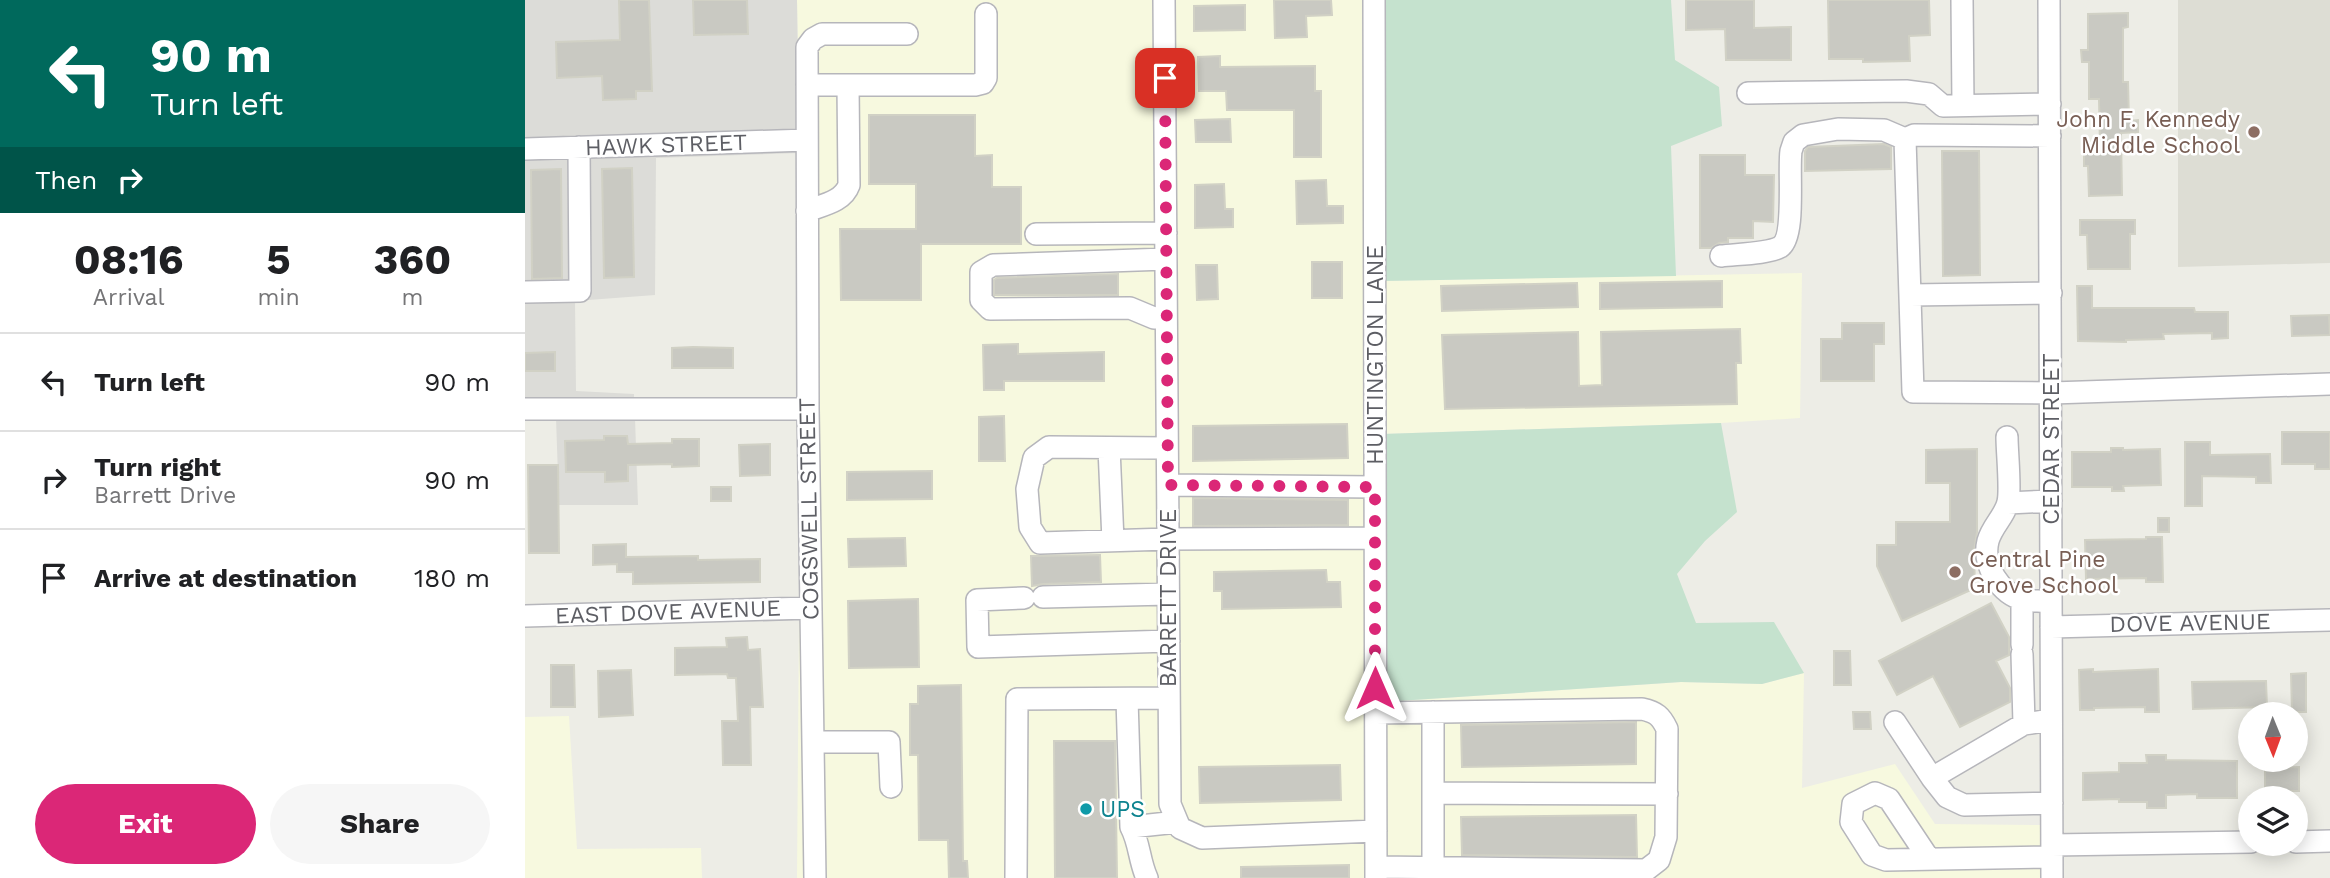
<!DOCTYPE html>
<html lang="en">
<head>
<meta charset="utf-8">
<style>
  :root { --surface:#fff; --page:#f6f6f6; --text:#202124; --muted:#757577; --line:#e0e0e0; --accent:#db2777 }
  body { margin:0; font-family:"Work Sans",sans-serif; background:var(--page); color:var(--text); height:100vh; display:flex; flex-direction:column; font-size:26px; white-space:nowrap }
  * { box-sizing:border-box; margin:0 }
  p { font-size:23px; color:var(--muted) }
  .icon { flex:none; width:38px; height:38px; fill:none; stroke:currentColor; stroke-width:2; stroke-linecap:round; stroke-linejoin:round }
  .map { position:relative; flex:1; overflow:hidden }
  .panel { display:flex; flex-direction:column; background:var(--surface); width:525px }
  .panel>* { flex:none }
  .banner { background:#00695c; color:#fff; overflow:hidden }
  .needle { width:46px; rotate:179deg }
  .controls { position:absolute; left:1713px; top:702px; display:grid; gap:14px }
  .controls a { display:grid; place-items:center; width:70px; height:70px; border-radius:50%; background:var(--surface); box-shadow:0 4px 18px #0003; font-size:35px }
  .pin { position:absolute; display:grid; place-items:center; width:60px; height:60px; color:#fff; margin:-30px; border-radius:14px; box-shadow:0 4px 10px #0006 }
  .me { position:absolute; width:77px; margin:-38px; rotate:0deg; stroke-linejoin:round; filter:drop-shadow(0 0 5px #0008) }
  .turn { display:flex; align-items:center; gap:24px; height:147px; padding:0 35px; font-size:32px }
  .turn .icon { width:91px; height:91px; stroke-width:2.5 }
  .turn b { display:block; font-size:49px; line-height:60px }
  .then { display:flex; align-items:center; height:66px; padding:0 35px; background:#0003; gap:14px; font-size:26px }
  .eta { display:flex; justify-content:space-evenly; align-items:center; height:119px; text-align:center }
  .eta b { font-size:42px; font-weight:700; line-height:49px }
  .cta { display:flex; gap:14px; margin-top:auto; padding:14px 35px }
  .cta a { flex:1; height:80px; border-radius:42px; background:var(--accent); color:#fff; font-size:28px; font-weight:700; line-height:80px; text-align:center }
  .cta a+a { background:var(--page); color:var(--text) }
  ul { padding:0; list-style:none }
  li { display:flex; align-items:center; gap:21px; height:98px; padding:0 35px; border-top:2px solid var(--line) }
  li div { flex:1 }
  li b { display:block; font-size:26px }
  li em { font-style:normal }
  main { display:flex; flex:1; min-height:0 }
  .map>svg:first-child { display:block }
  .commercial { fill:#f7f9df }
  .industrial { fill:#dcdcd8 }
  .education { fill:#ddddd4 }
  .green { fill:#c5e2ce }
  .building { fill:#c9c9c2; stroke:#d1d1c5; stroke-width:2 }
  .lines { fill:none; stroke-linecap:round; stroke-linejoin:round }
  .minor-casing { stroke:#b6b6bb; stroke-width:24 }
  .minor { stroke:#fff; stroke-width:21 }
  .route { stroke:#db2777; stroke-width:12; stroke-dasharray:0 21.6 }
  .education-dot { fill:#8d6e63; stroke:#fff; stroke-width:2.5 }
  .culture-dot { fill:#0f9aa8; stroke:#fff; stroke-width:2.5 }
  .labels { text-anchor:middle; dominant-baseline:central; stroke-width:5; stroke-linejoin:round; paint-order:stroke }
  .education-label { font-size:23px; fill:#785e54; stroke:#fff; text-anchor:end }
  .street-label { font-size:23px; fill:#5d5e64; stroke:#fff }
  .culture-label { font-size:23px; fill:#0d838f; stroke:#fff; text-anchor:start }
</style>
</head>
<body>
<main>
<section class="panel">
<div class="banner">
<div class="turn"><svg class="icon" aria-label="left" viewBox="0 0 24 24"><path d="M17 20v-9H6M10 6l-5 5 5 5"/></svg><div><b>90 m</b>Turn left</div></div>
<div class="then">Then<svg class="icon" aria-label="right" viewBox="0 0 24 24"><path d="M7 20v-9h11M14 6l5 5-5 5"/></svg></div>
</div>
<div class="eta">
<div><b>08:16</b><p>Arrival</p></div>
<div><b>5</b><p>min</p></div>
<div><b>360</b><p>m</p></div>
</div>
<ul>
<li><svg class="icon" aria-label="left" viewBox="0 0 24 24"><path d="M17 20v-9H6M10 6l-5 5 5 5"/></svg><div><b>Turn left</b></div><em>90 m</em></li>
<li><svg class="icon" aria-label="right" viewBox="0 0 24 24"><path d="M7 20v-9h11M14 6l5 5-5 5"/></svg><div><b>Turn right</b><p>Barrett Drive</p></div><em>90 m</em></li>
<li><svg class="icon" aria-label="arrive" viewBox="0 0 24 24"><path d="M6 21V4h12l-3 4 3 4H6"/></svg><div><b>Arrive at destination</b></div><em>180 m</em></li>
</ul>
<div class="cta"><a>Exit</a><a>Share</a></div>
</section>
<div class="map">
<svg width="1805" height="878" viewBox="0 0 1805 878">
  <rect width="100%" height="100%" fill="#edede6"/>
  <path class="commercial" d="M272,0H632L648,832L843,840L844,878H298L274,132Z
    M647,0H841L843,823L678,829L660,821L652,802Z
    M1277,273L1275,418L1196,423L857,434V281Z
    M274,617H278L283,878H272Z
    M1279,673L1277,788L1370,764L1410,824L1519,825V878H859L858,702L1156,682L1237,684Z
    M44,716L52,849L176,848L177,878H0V717Z"/>
  <path class="industrial" d="M0,0H272L274,132L0,140Z
    M274,149V153L131,158L130,295L50,301L51,391L109,394V400H0V158Z
    M31,418H110L113,505H34Z"/>
  <path class="education" d="M1653,0H1805V263L1653,267Z"/>
  <path class="green" d="M856,0H1146L1150,60L1194,87L1197,126L1146,146L1151,276L857,281Z
    M1196,423L1212,512L1180,541L1152,574L1171,623L1249,622L1279,673L1237,684L1156,682L858,702L857,434Z"/>
  <path class="building" d="M94,0H124L127,91H111V99L78,100L77,76L32,78L31,42L95,40Z
    M168,0H222L223,34L169,35Z
    M749,0H806L807,15L781,16L782,37L750,38Z
    M1161,0H1229V28L1266,27V60H1201L1200,29L1161,30Z
    M1303,0H1404L1405,35L1384,36L1385,61L1338,62V59H1304Z
    M720,5V30L669,31V6Z
    M1603,13V27L1598,28V82H1603L1604,121L1613,120V132L1596,133L1597,195L1564,196L1563,166H1559V148H1575L1574,99H1564V62H1557L1556,50H1563V14Z
    M695,56V67L790,66V91H796V157H769V110H702L701,91H674L673,57Z
    M344,115H450V156L467,155V187H496V244H396V300H316L315,229H391V184H344Z
    M705,119L706,142H671L670,120Z
    M1359,144L1366,147V169L1280,171V151L1283,147Z
    M1417,151H1454L1455,275L1418,276Z
    M1175,155H1220V175H1249L1248,222L1228,221V238H1203V242L1194,243L1186,248H1175Z
    M107,168L109,277L79,278L77,169Z
    M36,169L37,278L7,279L6,170Z
    M801,180L802,206H818V223L772,224L771,181Z
    M699,184L700,209H708V227L670,228V185Z
    M1555,220H1610V234H1605V269H1563L1562,235H1555Z
    M787,262H817V298H787Z
    M671,265H692L693,299L672,300Z
    M593,274V295H469V280L472,278Z
    M1197,281V307L1075,309V283Z
    M1052,283L1053,307L917,311L916,286Z
    M1552,286H1567V308H1669L1670,312H1703V338L1687,339V333L1638,334L1639,339L1601,340V342L1553,341Z
    M1804,315L1805,335L1767,336L1766,316Z
    M1317,323H1359V344H1349V381H1296V339H1317Z
    M1215,329L1216,363H1211L1212,404L920,409L917,335L1053,332L1054,386L1077,385L1076,332Z
    M493,344V354L579,352V381H479V390H459L458,345Z
    M168,347L208,348V368H147V348Z
    M30,352V371H0V353Z
    M479,416L480,461H454V417Z
    M822,424L823,458L668,461V426Z
    M1757,432H1805V469H1790V464H1757Z
    M79,436H102L103,444L147,443V439H174V466L147,467V464L103,465V481L80,482V472H41L40,441L79,440Z
    M1660,442H1685V455L1745,454L1746,483H1731V477L1677,476V506H1660Z
    M245,444V475L215,476L214,445Z
    M1586,448H1598V450L1635,449L1636,485L1598,486L1599,491H1587V487H1547V452H1586Z
    M1452,449V532L1449,551L1450,588L1377,621L1352,566V545H1371V522H1425V483H1401V450Z
    M3,465H33L34,553H4Z
    M407,471V499L322,500V472Z
    M186,487H206V501H186Z
    M668,498L823,500V525L668,526Z
    M1633,518H1644V532H1633Z
    M1621,537H1637L1638,582H1621V578L1561,579L1560,540L1621,539Z
    M380,538L381,566L324,567L323,539Z
    M101,544V557L173,556V560L235,559V582L108,584V572H92V564L68,565V545Z
    M575,555L576,582L518,584L507,586L506,556Z
    M801,570L802,582H815L816,607L697,609V591H689V572Z
    M393,599L394,667L324,668L323,601Z
    M1466,603L1484,637V655L1471,661L1485,688V702L1435,727L1408,676L1372,695L1354,661Z
    M222,637L223,650L235,649L238,707H225L226,765H198L197,721H213L211,678H203L202,674L150,675V648L202,647L201,638Z
    M1309,651H1325L1326,685H1309Z
    M26,665H49L50,707H26Z
    M1568,669V672L1633,669L1634,712H1620V707L1569,708V710H1555L1554,670Z
    M106,670L108,715L74,717L73,671Z
    M1781,673V712H1767L1766,674Z
    M1741,681L1742,707L1668,709L1667,682Z
    M436,685L438,861H442L443,878H424L423,840H394L393,755H385V704H393V686Z
    M1328,712H1345L1346,729H1329Z
    M1111,722V764L937,767L936,725Z
    M529,741H590L592,878H530Z
    M1621,755H1641V760L1712,761V798H1672V794L1641,795V808H1622V802H1594V799L1558,800V773L1594,772V763H1622Z
    M815,765L816,800L675,803L674,767Z
    M1774,767V791H1740V768Z
    M1111,815L1112,857L937,855L936,817Z
    M824,865V878H716V867Z"/>
  <g class="lines">
    <g class="minor-casing">
      <path id="minor" d="M639,0L645,804L655,828L677,838L851,831
        M849,0L851,878
        M1437,0L1438,105
        M1524,0L1527,878
        M282,85H450L458,83L461,78V14
        M1223,93L1381,91L1404,94L1418,106L1525,104
        M1525,136L1389,135L1380,139L1388,392L1527,393L1805,384
        M0,149L282,140
        M282,211C297,205 318,202 324,185L323,85
        M511,234L641,233
        M1196,256C1211,254 1242,254 1255,247C1271,237 1263,170 1266,151L1269,142L1278,135L1313,129L1359,130L1380,139
        M641,259L468,265L456,272V300L465,309L605,308L629,318H641
        M0,292L55,291L54,147
        M1385,295L1526,293
        M0,409H283
        M1482,437C1482,452 1486,490 1483,502C1480,516 1467,526 1463,541C1457,565 1475,594 1499,600C1508,601 1517,601 1526,602
        M584,448L588,541
        M642,448L524,447L509,458L502,489L505,527L515,543L643,539L850,538
        M643,485L850,487
        M1483,503L1526,501
        M518,597L643,594
        M499,598L452,600L453,647L644,641
        M1497,599V645
        M0,616L286,608
        M1526,627L1805,620
        M1497,654L1499,724
        M602,699L606,827C615,844 614,861 622,878
        M908,712V868
        M851,713L1117,709C1131,712 1136,716 1142,729L1141,837L1134,860L1121,870L851,867
        M1526,720L1499,724L1407,778L1422,797L1439,805L1527,803
        M1370,722L1407,778
        M288,742H364L366,787
        M908,793L1142,794
        M606,827L652,822
        M1771,842L1805,841
        M1527,845L1726,842
        M1404,859L1364,799L1350,793L1328,804L1326,822L1347,855L1361,860L1527,857
        M290,878L283,409L282,47L288,39L297,34H382
        M491,878L492,699L644,698"/>
    </g>
    <use href="#minor" class="minor"/>
  </g>
  <g class="lines">
    <path class="route" d="M640,78L643,485L850,487V688"/>
  </g>
  <g class="education-dot">
    <circle cx="1729" cy="132" r="7"/>
    <circle cx="1430" cy="572" r="7"/>
  </g>
  <circle class="culture-dot" cx="561" cy="809" r="7"/>
  <g class="labels">
    <g class="education-label">
      <text x="1715" y="119">John F. Kennedy<tspan x="1715" dy="26">Middle School</tspan></text>
      <text x="1444" y="559" text-anchor="start">Central Pine<tspan x="1444" dy="26">Grove School</tspan></text>
    </g>
    <g class="street-label">
      <text transform="translate(141 145) rotate(-2)">HAWK STREET</text>
      <text transform="translate(850 355) rotate(-90)">HUNTINGTON LANE</text>
      <text transform="translate(1526 439) rotate(-90)">CEDAR STREET</text>
      <text transform="translate(284 509) rotate(-91)">COGSWELL STREET</text>
      <text transform="translate(643 598) rotate(-90)">BARRETT DRIVE</text>
      <text transform="translate(143 612) rotate(-2)">EAST DOVE AVENUE</text>
      <text transform="translate(1665 623) rotate(-1)">DOVE AVENUE</text>
    </g>
    <g class="culture-label">
      <text x="575" y="809">UPS</text>
    </g>
  </g>
</svg>
<div class="controls">
<a><svg class="needle" viewBox="-14 -14 28 28"><path d="M0-13l5 13h-10z" fill="#e53935"/><path d="M0 13l5-13h-10z" fill="#757577"/></svg></a>
<a><svg class="icon" aria-label="layers" viewBox="0 0 24 24"><path d="M12 4l9 5-9 5-9-5zM3 14l9 5 9-5"/></svg></a>
</div>
<div class="pin" style="left:640px;top:78px;background:#d93025"><svg class="icon" aria-label="arrive" viewBox="0 0 24 24"><path d="M6 21V4h12l-3 4 3 4H6"/></svg></div>
<svg class="me" style="left:850px;top:688px" viewBox="-20 -20 40 40"><path d="M0-17L14 15 0 8-14 15z" fill="#db2777" stroke="#fff" stroke-width="4"/></svg>
</div>
</main>
</body>
</html>
